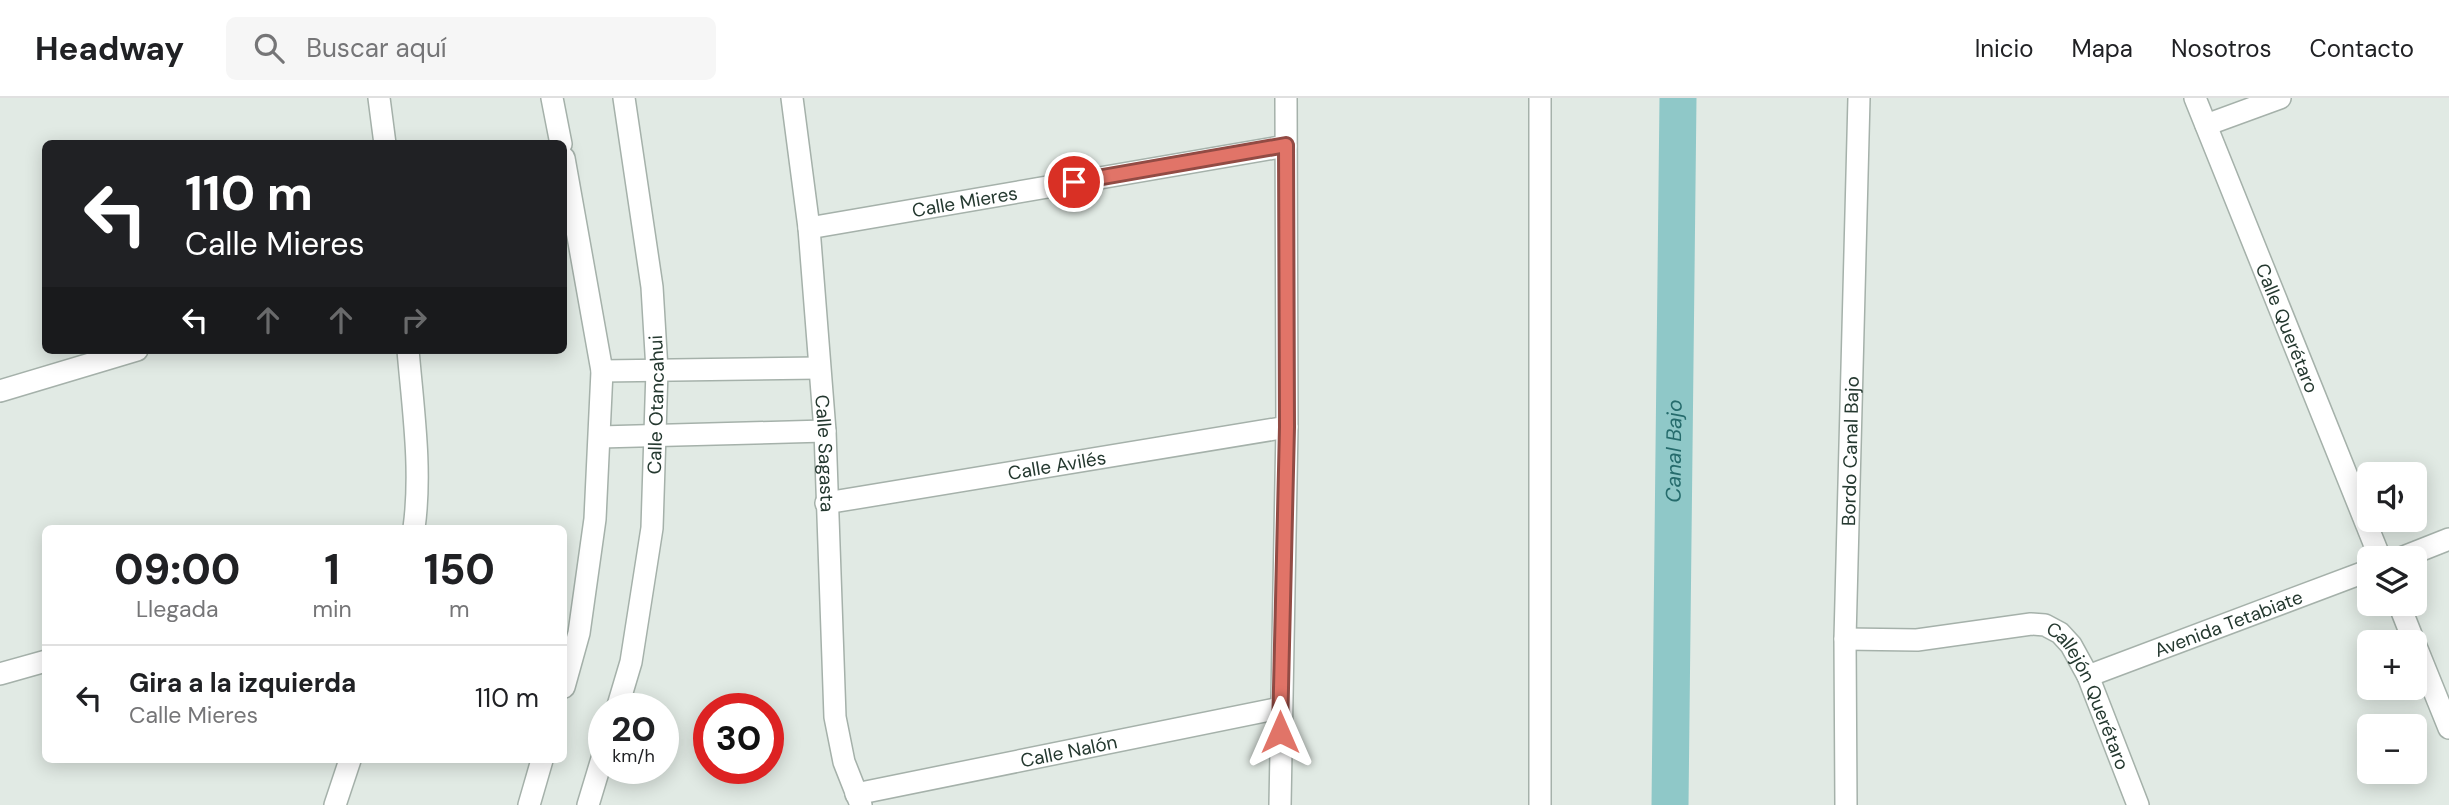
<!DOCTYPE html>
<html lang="es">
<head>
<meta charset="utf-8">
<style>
  :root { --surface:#fff; --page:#f6f6f6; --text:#202124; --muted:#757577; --line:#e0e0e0 }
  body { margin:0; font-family:"DM Sans",sans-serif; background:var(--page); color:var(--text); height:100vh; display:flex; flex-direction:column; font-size:26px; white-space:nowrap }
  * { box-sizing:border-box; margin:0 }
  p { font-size:23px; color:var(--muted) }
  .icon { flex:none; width:38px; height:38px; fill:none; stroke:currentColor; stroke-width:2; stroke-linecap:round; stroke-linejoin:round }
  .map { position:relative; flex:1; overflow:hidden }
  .side { position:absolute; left:42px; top:427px; width:525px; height:238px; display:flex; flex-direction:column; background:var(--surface); border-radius:10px; box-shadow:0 4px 18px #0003 }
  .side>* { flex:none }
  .banner { position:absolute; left:42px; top:42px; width:525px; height:214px; border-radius:10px; box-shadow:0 4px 18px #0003; background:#202124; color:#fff; overflow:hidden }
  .buttons { position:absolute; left:2357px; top:364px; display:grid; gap:14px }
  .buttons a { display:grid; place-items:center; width:70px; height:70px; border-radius:10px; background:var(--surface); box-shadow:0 4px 18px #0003; font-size:35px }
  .speed { position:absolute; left:588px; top:595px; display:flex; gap:14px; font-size:35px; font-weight:700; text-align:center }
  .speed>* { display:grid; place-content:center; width:91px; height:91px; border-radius:50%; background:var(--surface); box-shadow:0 4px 18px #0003; line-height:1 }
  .speed small { font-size:18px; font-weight:400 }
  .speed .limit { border:10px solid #d22; background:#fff; color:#111 }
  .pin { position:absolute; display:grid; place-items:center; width:60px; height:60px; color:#fff; margin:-30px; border:4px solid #fff; border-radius:50%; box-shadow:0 2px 7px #0007 }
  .me { position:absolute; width:77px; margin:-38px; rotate:0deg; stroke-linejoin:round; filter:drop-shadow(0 0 5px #0008) }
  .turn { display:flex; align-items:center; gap:24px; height:147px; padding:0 28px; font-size:32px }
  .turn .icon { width:91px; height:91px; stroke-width:2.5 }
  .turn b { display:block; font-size:49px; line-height:60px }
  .lanes { display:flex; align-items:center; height:66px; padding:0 28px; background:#0003; justify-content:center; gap:35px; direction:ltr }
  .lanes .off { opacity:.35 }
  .eta { display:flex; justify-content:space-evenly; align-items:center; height:119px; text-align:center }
  .eta b { font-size:42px; font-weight:800; line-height:49px }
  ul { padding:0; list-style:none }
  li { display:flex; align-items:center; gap:21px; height:105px; padding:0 28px; border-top:2px solid var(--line) }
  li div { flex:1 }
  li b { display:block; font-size:26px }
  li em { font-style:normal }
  header { display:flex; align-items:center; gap:42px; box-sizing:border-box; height:98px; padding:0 35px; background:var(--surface); border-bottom:2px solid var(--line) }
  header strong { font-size:33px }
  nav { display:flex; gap:38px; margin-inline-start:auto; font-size:24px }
  .search { width:490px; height:63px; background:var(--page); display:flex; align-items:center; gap:18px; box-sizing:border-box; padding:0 24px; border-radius:10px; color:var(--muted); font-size:26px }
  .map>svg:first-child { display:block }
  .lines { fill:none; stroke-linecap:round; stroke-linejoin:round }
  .canal { stroke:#8fc8c8; stroke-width:37 }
  .minor-casing { stroke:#a5b1aa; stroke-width:24 }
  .minor { stroke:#fff; stroke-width:21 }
  .route-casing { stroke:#924b44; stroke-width:18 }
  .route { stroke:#e17468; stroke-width:12 }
  .labels { text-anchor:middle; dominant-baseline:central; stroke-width:6; stroke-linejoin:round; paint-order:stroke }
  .street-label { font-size:19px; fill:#24382f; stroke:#f1f7f3 }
  .water-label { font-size:21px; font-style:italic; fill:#256b6c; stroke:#f1f7f3 }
</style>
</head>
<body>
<header>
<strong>Headway</strong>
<div class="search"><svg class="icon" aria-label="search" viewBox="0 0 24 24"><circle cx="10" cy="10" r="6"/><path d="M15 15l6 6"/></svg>Buscar aquí</div>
<nav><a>Inicio</a><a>Mapa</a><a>Nosotros</a><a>Contacto</a></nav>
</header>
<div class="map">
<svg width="2449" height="707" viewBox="0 0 2449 707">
  <rect width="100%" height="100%" fill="#e1eae4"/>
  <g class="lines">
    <path class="canal" id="s1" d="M1670,707L1678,0"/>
    <g class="minor-casing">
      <g id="minor">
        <path d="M379,0L385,46"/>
        <path d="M552,0L561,46"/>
        <path id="s2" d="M792,0L809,130L825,333L835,619L844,664L861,707"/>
        <path d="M1540,0V707"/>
        <path id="s3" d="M2195,0L2380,460"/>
        <path d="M2206,27L2280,0"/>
        <path d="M564,60L602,273L595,421L579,535L564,589"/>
        <path id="s4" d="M809,130L1286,48"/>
        <path d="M408,252C413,311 422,372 414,430"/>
        <path d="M602,273L819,270"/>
        <path d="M0,293L137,252"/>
        <path d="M600,339L825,333"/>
        <path id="s5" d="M826,405L1287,329"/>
        <path d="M2401,460L2449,441"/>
        <path d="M2399,506L2414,544"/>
        <path id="s6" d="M1845,541L1917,542L2031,526L2045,527L2060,535L2071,547L2088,578L2138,707"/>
        <path d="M2415,546L2449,630"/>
        <path d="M0,576L46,563"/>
        <path id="s7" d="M2088,578L2370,472"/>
        <path id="s8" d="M617,611L631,564L652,430L657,272L652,189L624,0"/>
        <path id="s9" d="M856,696L1280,610"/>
        <path d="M335,707L350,662"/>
        <path d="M529,707L542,662"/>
        <path d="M588,707L604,654"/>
        <path d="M1280,707L1287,329L1286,0"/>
        <path id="s10" d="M1846,707L1845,541L1859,0"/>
      </g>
    </g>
    <use href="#minor" class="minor"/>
  </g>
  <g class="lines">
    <g class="route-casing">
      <path id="route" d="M1074,84L1286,47L1287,329L1280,634"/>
    </g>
    <use href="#route" class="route"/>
  </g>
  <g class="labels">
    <g class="street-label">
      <text stroke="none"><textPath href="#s4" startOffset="158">Calle Mieres</textPath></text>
      <text stroke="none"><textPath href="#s3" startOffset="248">Calle Querétaro</textPath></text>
      <text stroke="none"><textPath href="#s8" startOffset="308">Calle Otancahui</textPath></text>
      <text stroke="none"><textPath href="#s10" startOffset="354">Bordo Canal Bajo</textPath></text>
      <text stroke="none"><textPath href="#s2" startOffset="357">Calle Sagasta</textPath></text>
      <text stroke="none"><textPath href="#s5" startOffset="234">Calle Avilés</textPath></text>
      <text stroke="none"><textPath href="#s7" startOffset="150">Avenida Tetabiate</textPath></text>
      <text stroke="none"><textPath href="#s6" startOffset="287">Callejón Querétaro</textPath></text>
      <text stroke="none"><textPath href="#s9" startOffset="217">Calle Nalón</textPath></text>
    </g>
    <g class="water-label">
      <text stroke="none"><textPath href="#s1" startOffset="354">Canal Bajo</textPath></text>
    </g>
  </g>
</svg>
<div class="buttons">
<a><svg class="icon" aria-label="sound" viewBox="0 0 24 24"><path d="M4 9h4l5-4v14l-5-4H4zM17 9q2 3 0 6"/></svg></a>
<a><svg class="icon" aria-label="layers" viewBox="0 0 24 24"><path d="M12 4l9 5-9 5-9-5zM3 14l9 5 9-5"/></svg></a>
<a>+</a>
<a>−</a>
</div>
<div class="speed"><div>20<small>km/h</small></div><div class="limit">30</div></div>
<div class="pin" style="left:1074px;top:84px;background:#d93025"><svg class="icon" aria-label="arrive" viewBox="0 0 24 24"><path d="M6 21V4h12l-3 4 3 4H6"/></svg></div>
<svg class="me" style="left:1280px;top:634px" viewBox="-20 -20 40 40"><path d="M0-17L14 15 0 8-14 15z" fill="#e17468" stroke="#fff" stroke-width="4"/></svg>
<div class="banner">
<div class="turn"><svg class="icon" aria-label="left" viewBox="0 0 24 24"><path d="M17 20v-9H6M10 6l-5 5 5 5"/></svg><div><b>110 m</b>Calle Mieres</div></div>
<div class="lanes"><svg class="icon" aria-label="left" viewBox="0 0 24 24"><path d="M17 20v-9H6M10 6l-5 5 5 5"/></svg><svg class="icon off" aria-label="ahead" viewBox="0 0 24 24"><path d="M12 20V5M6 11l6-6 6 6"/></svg><svg class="icon off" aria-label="ahead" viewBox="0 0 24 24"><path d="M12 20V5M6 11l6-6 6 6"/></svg><svg class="icon off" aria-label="right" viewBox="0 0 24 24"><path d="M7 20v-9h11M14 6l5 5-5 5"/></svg></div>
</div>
<section class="side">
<div class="eta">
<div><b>09:00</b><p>Llegada</p></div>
<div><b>1</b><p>min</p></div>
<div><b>150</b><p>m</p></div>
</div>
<ul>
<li><svg class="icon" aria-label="left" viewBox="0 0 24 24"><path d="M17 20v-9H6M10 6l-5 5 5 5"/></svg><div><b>Gira a la izquierda</b><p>Calle Mieres</p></div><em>110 m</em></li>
</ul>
</section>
</div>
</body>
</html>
